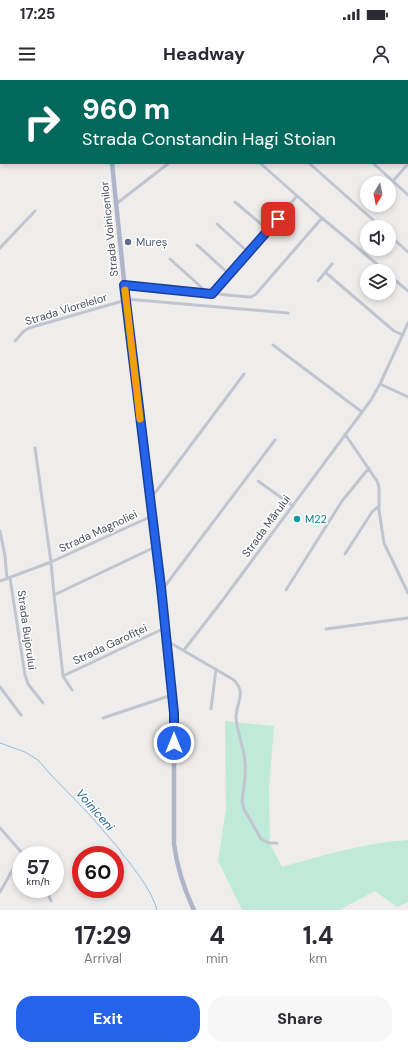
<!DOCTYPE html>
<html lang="en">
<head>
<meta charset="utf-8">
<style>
  :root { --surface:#fff; --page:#f7f7f7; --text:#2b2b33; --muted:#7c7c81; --accent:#2563eb }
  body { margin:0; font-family:"DM Sans",sans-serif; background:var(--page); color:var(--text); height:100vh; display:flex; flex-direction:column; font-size:15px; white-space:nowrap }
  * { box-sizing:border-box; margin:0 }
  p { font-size:13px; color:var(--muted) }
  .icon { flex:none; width:22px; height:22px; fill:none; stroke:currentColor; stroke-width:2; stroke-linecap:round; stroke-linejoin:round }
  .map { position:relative; height:830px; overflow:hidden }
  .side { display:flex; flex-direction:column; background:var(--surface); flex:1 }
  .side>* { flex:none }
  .top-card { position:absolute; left:0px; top:0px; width:408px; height:84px; box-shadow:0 2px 6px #0003; background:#00695c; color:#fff; overflow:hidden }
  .needle { width:26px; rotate:190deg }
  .tools { position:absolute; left:360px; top:96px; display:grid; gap:8px }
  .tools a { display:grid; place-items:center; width:36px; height:36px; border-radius:50%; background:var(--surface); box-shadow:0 2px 6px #0003; font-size:20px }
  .speed { position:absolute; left:12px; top:766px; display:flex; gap:8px; font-size:20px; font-weight:700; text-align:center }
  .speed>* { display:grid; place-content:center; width:52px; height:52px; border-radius:50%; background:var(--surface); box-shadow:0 2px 6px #0003; line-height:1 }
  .speed small { font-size:10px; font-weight:400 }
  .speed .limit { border:6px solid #d22; background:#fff; color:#111 }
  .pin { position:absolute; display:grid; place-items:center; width:34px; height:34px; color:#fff; margin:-17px; border-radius:8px; box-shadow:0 2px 6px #0006 }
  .me { position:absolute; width:44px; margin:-22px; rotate:0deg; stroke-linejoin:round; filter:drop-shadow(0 0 3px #0008) }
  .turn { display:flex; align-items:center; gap:14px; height:84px; padding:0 16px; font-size:18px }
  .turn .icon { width:52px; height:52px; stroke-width:2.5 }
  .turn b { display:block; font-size:28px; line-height:34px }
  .eta { display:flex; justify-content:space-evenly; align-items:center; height:68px; text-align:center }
  .eta b { font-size:24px; font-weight:800; line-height:28px }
  .button { display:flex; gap:8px; margin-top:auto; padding:8px 16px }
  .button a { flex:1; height:46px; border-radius:16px; background:var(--accent); color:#fff; font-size:16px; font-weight:800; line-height:46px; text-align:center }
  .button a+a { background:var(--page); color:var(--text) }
  .status { display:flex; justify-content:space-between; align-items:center; height:28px; padding:0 20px; background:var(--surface); direction:ltr }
  .status svg { height:11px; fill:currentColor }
  header { display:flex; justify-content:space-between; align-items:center; height:52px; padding:0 16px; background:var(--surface); font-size:18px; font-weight:800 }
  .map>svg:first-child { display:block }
  .green { fill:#bfe9d9 }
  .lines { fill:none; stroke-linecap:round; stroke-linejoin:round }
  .stream { stroke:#90bde1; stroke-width:1 }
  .street { stroke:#c1c5d0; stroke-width:3 }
  .secondary { stroke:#c1c5d4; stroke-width:4 }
  .primary { stroke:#afb5c9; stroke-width:4.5 }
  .route-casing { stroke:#184099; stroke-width:10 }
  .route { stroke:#2563eb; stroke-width:7 }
  .slow { stroke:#f59e0b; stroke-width:7 }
  .service-dot { fill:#5c6f8a; stroke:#fff; stroke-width:1.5 }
  .culture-dot { fill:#0f9aa8; stroke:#fff; stroke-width:1.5 }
  .labels { text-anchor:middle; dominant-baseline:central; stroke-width:3; stroke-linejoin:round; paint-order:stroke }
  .street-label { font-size:11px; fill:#474c58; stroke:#fff }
  .service-label { font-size:11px; fill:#4e5e75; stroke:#fff; text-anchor:start }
  .culture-label { font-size:11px; fill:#0d838f; stroke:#fff; text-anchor:start }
  .water-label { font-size:12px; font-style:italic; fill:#1b5f96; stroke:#fff }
</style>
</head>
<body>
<div class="status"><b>17:25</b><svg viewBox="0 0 49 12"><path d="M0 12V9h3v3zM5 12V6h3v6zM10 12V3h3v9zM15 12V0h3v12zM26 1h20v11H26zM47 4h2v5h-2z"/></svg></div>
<header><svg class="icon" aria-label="menu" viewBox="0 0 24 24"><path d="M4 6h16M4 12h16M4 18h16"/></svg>Headway<svg class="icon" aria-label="person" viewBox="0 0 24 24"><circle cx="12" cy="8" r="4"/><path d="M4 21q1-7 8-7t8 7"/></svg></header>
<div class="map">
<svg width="408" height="830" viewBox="0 0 408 830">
  <rect width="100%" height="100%" fill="#efedec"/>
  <path class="green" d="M225,641L274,646L269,708L270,764L282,787C323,775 365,763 408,760V822L397,827L375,811L339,830H242L218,781L226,729Z"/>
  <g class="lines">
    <path class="stream" d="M0,663L25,672L38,680L51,695L88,733L120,770C122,775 126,778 129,782C140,797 152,812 157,830"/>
    <path class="street" d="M166,0V1
      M283,0L284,1
      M329,0L330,1
      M278,1L280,0
      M407,76L408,77
      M309,83L381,147
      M373,83L408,115
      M393,101L408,84
      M235,122L268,150
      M116,124L169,83
      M322,138L352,163L385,191
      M217,144L248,172
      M389,155L408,172
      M197,165L229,194
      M0,168L35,131
      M170,179L199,205L203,209L204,213
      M325,192L394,251L403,255
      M389,195L408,211
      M318,201L332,184
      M124,205L248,217H251L256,214L322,138L260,83
      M212,214L297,116
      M126,219L288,233
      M15,261L24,251L29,248L126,220
      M273,265L362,332
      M380,304L408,317
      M345,354L377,401L379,407V430L384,463L408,513
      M35,368L51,482L54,515
      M258,401L293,426
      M150,415L154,414L167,397L244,294
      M0,451L5,476L7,499
      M345,474L372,432L379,426
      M10,498L25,595L28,604L43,623
      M0,501L51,482L152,436
      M161,507L165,506L275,360
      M286,510L342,421L369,388
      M326,549L408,538
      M167,561L234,600C247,614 236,622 236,638C237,651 242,662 244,675C247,691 244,705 242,721L244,729L261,759L269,763H277
      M184,570L222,521L371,320L380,304L408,243
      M63,596L165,548
      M0,607L21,635
      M72,610L63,596L54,515L155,467
      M211,629L216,589
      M103,638L172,615
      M0,748L24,775
      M46,809L51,821
      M0,812L22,773"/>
    <path class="secondary" d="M73,1L74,0
      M0,66L1,65"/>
    <path class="primary" d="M103,0V1
      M112,83L126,220L161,507L174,633V764C177,787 184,809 194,830"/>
  </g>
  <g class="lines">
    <g class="route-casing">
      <path id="route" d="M174,663V633L161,507L124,205L212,214L278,139"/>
    </g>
    <use href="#route" class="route"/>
    <path class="slow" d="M125,210L140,339"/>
  </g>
  <circle class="service-dot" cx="128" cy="162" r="4"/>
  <circle class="culture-dot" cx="297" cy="439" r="4"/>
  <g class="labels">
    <g class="street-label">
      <text transform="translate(109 149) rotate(-96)">Strada Voinicenilor</text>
      <text transform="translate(66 229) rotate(-17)">Strada Viorelelor</text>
      <text transform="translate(266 446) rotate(-54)">Strada Mărului</text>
      <text transform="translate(98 451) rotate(-25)">Strada Magnoliei</text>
      <text transform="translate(27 550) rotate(82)">Strada Bujorului</text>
      <text transform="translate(110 564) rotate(-25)">Strada Garofiței</text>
    </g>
    <g class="service-label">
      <text x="136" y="162">Mureș</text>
    </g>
    <g class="culture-label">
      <text x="305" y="439">M22</text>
    </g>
    <g class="water-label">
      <text transform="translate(95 730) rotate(49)">Voiniceni</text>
    </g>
  </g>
</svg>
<div class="tools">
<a><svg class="needle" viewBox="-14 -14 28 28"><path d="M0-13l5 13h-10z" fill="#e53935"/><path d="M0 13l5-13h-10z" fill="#7c7c81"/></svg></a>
<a><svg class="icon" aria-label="sound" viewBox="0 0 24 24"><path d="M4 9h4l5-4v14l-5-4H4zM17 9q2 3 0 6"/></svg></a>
<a><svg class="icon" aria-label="layers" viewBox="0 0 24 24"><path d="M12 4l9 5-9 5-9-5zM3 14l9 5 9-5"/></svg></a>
</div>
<div class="speed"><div>57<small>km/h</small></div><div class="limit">60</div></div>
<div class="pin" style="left:278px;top:139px;background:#d93025"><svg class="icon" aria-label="arrive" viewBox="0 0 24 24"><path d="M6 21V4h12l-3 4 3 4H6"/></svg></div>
<svg class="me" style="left:174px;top:663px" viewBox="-20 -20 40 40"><circle r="17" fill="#2563eb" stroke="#fff" stroke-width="3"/><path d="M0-11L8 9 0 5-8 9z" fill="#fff"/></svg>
<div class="top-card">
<div class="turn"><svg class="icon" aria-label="right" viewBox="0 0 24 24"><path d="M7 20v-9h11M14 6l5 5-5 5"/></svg><div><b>960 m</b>Strada Constandin Hagi Stoian</div></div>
</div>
</div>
<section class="side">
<div class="eta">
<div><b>17:29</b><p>Arrival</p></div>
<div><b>4</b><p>min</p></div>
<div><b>1.4</b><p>km</p></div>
</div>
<div class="button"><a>Exit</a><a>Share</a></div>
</section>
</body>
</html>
